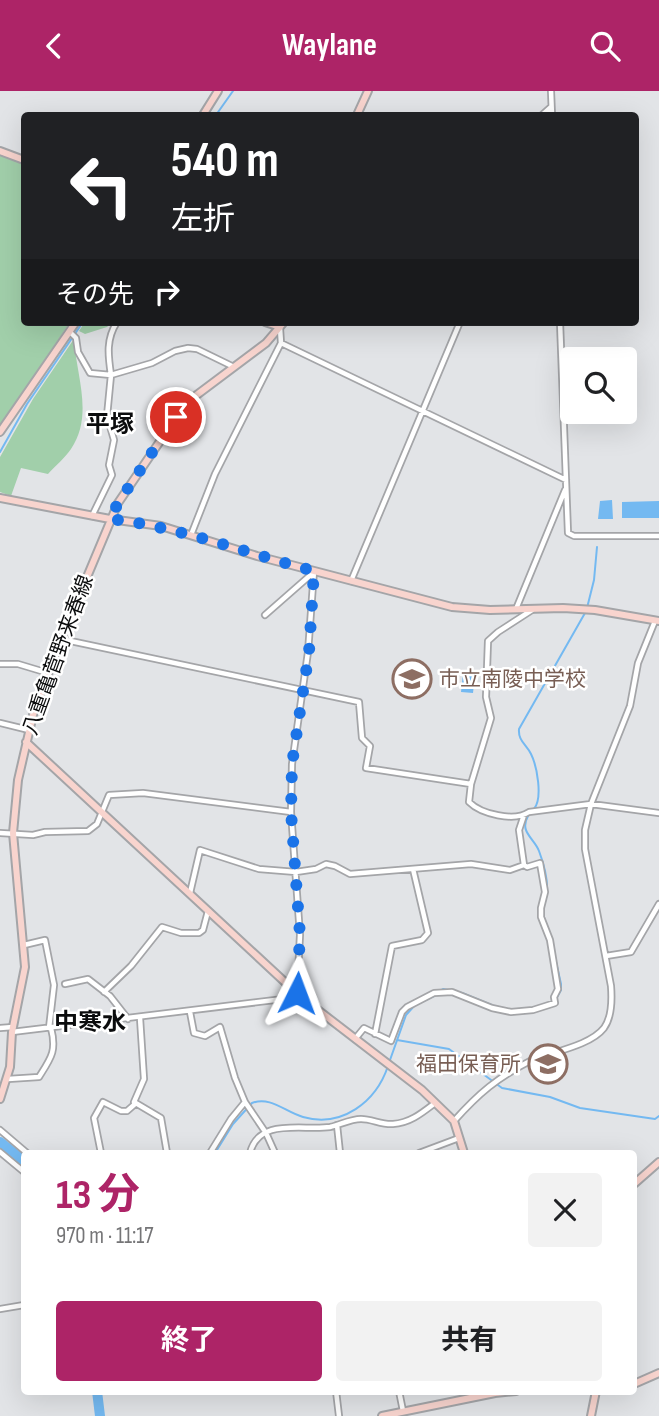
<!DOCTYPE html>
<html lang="ja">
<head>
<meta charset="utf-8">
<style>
  :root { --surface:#fff; --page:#f2f2f2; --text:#202124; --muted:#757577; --accent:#ad2467 }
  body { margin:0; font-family:"Sofia Sans Condensed","Noto Sans JP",sans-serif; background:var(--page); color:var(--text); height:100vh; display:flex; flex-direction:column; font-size:26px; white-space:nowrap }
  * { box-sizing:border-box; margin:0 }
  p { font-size:23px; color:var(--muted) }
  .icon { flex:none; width:38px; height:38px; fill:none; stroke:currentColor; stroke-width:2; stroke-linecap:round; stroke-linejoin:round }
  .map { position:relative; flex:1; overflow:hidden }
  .side { position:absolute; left:21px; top:1059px; width:616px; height:245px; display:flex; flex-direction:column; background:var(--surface); border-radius:7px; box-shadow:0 7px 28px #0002 }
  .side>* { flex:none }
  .top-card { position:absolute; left:21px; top:21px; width:618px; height:214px; border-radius:7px; box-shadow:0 7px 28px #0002; background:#202124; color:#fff; overflow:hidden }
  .fabs { position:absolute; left:560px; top:256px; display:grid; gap:14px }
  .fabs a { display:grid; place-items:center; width:77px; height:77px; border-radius:7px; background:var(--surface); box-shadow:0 7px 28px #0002; font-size:35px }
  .pin { position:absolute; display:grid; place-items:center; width:60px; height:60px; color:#fff; margin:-30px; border:4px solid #fff; border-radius:50%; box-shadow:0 2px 7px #0007 }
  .me { position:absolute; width:77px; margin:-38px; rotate:3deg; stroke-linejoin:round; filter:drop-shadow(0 0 5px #0008) }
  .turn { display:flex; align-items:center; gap:24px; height:147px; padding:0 35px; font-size:32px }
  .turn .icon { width:91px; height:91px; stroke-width:2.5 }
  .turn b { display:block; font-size:49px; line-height:60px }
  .then { display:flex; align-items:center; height:66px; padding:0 35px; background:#0003; gap:14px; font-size:26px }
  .round { display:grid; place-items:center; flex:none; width:74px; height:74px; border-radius:7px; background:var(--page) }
  .summary { display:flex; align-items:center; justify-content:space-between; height:119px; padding:0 35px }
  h1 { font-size:42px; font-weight:700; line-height:52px; color:var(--accent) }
  .primary-button { display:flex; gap:14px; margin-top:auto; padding:14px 35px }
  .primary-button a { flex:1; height:80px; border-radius:7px; background:var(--accent); color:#fff; font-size:28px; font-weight:700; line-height:80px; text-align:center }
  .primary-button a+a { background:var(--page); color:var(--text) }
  header { display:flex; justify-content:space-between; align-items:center; height:91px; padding:0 35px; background:var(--accent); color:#fff; font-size:32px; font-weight:700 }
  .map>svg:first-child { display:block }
  .green { fill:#a1cfaa }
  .water { fill:#74b9f1 }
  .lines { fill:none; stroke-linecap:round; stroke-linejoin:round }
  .stream { stroke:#74b9f1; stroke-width:2 }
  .river { stroke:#74b9f1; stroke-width:10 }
  .street-casing { stroke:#a4a5a8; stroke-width:8 }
  .secondary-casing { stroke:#a4a5a8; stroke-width:10 }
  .street { stroke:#fff; stroke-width:4.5 }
  .secondary { stroke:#f8d4ce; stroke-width:6 }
  .route { stroke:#1a73e8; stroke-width:12; stroke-dasharray:0 21.6 }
  .labels { text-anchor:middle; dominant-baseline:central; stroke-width:5; stroke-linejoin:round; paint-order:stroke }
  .street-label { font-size:21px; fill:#0b0c0d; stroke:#fff }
  .education-label { font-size:21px; fill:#785e54; stroke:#fff; text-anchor:start }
  .quarter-label { font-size:24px; font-weight:bold; fill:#0b0c0d; stroke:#fff }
</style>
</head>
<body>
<header><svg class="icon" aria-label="back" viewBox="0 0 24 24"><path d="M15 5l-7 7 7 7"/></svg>Waylane<svg class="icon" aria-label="search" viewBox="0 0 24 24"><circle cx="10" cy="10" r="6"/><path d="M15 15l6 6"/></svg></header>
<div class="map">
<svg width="659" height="1325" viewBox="0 0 659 1325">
  <rect width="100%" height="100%" fill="#e2e4e7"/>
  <path class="green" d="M0,63L24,72V231H70L0,337Z
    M85,231H112L107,236L85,243L79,240Z
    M74,248C76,284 94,324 71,358C65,367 55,375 48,383L21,377L11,405L0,401V366L33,308Z"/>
  <path class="water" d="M612,409L613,428H598L600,410Z
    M659,410V427H622V411Z
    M463,582L475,584L473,602L461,601Z"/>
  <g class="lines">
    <path class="stream" d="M216,24L233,0
      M0,361L27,313L83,231
      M587,517L594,489L597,456
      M534,718C543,707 537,675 531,663C526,653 518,650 519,638L585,522
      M528,725C519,741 534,747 539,760C545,776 550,796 545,811
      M549,840L561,893V899L556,908
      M440,900L443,898L462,902L494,915
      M397,949L449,958L502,997L550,1006L580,1017L655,1028L659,1025
      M390,969L406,924L415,914L436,904
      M215,1062L233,1033L252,1012C271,1005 285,1021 303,1026C342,1037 376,1011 388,975"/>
    <path class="river" d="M0,1051L24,1070
      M97,1300L100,1325"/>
    <g class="street-casing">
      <path id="street" d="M551,0L552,24
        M542,24L551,16
        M560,231L568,442L574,445H659
        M70,241L76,247L78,261L90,282L111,284C108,264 106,248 117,231
        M281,252L566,389
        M92,425L112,384L109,374L114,349L107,325L111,284L152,272L175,260L188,257L197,258L234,276
        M191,444L215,383L281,252L280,237
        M351,490L460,231
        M516,518L565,399
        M532,519L498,541L488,550L486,606L491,627L471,693L469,711C481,723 514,731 529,721L591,713L659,722
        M265,524L314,481
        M61,548L359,611L362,647L370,655L366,677L471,693
        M0,573H18L48,582
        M0,632L29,639
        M0,742L33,744L45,741L88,740L97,733L109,704L143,702L291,721
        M190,802L200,759L259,778L296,781L316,778L326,773L335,775L350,783L471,773L510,779L524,774L519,739L524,724
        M24,854L45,849L54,894L49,937
        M606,865L631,861L659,813
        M65,893L88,888L110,905L128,928
        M104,901L131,875L162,836L181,842H199L203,839L208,820
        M297,901L300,844L291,721L292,673L308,561L314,480
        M190,921L194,942L205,945L220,936L235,987L245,1011L266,1042L275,1062
        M140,927L144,988L134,1011L161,1027L167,1062
        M0,937L13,936
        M12,941L300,906
        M375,943L392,855L422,849L428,842L413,778
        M355,948L364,937L391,950L402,921L407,916L434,902L452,901L492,917L511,921L533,919L555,912L554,906L558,898L550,849L541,826V817L545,801L540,772L527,776L524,774
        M8,988L39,986C51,967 57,960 51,937
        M454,1030C479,1002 497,987 530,970C551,961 590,955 604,937C612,926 612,908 611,895L585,758V739L591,713L630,615L638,572L655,530
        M337,1034L340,1062
        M0,1039L27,1062
        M0,1061L24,1081
        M101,1062L94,1027L103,1011L121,1020H127L135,1013
        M210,1062L231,1028L245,1011
        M250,1062C259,1026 303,1040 330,1036C340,1034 350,1028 361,1028C372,1028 382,1034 393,1033C410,1032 422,1022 435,1012
        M419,1062L459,1047
        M0,1218L24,1214
        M336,1300L339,1325
        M399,1300L403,1320"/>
    </g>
    <g class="secondary-casing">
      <path id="secondary" d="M203,24L218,0
        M357,24L368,0
        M0,60L24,69
        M265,231L280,236
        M0,341L76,231
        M0,407L110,428L161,435L257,465L452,516L490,519L563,517L595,519L659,530
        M26,651L301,906L422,999L454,1030L464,1062
        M0,1008L10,976L12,941L25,876L13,742L18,689L33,624L61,548L118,412L186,312L266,252L284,231
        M634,1093L659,1071
        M634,1293L659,1282
        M382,1325L495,1302L516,1300
        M591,1325L596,1300"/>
    </g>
    <use href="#street" class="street"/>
    <use href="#secondary" class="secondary"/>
  </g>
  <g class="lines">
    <path class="route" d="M176,326L118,412L110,428C180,436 246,462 314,480L309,561L292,673L291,721L300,844L297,902"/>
  </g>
  <defs>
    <g id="school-ring" transform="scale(2.0125)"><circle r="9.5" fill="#fff" stroke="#8d6e63" stroke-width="1.5"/><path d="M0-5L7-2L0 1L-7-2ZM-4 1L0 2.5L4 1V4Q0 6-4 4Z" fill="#8d6e63"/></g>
  </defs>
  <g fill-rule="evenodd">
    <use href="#school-ring" x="412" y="588"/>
    <use href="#school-ring" x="548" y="973"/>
  </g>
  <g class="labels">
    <g class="street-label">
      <text transform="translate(58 564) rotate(-70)">八重亀菅野来春線</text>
    </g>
    <g class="education-label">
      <text x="439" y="588">市立南陵中学校</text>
      <text x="521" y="973" text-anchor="end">福田保育所</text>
    </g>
    <g class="quarter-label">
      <text x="110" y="333">平塚</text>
      <text x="90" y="931">中寒水</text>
    </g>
  </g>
</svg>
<div class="fabs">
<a><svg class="icon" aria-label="search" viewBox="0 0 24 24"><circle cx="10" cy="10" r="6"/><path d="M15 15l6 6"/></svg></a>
</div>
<div class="pin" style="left:176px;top:326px;background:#d93025"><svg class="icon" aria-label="arrive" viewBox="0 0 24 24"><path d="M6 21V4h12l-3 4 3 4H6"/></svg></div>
<svg class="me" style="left:297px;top:902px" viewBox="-20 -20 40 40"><path d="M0-17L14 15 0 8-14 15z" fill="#1a73e8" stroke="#fff" stroke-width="4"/></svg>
<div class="top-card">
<div class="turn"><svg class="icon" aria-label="left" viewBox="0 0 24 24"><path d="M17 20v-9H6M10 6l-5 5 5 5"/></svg><div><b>540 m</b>左折</div></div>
<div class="then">その先<svg class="icon" aria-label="right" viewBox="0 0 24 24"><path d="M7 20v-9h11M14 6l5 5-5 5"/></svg></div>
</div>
<section class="side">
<div class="summary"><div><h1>13 分</h1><p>970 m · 11:17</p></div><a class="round"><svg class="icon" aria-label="close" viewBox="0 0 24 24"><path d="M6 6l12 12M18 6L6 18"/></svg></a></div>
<div class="primary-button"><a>終了</a><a>共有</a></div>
</section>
</div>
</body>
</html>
